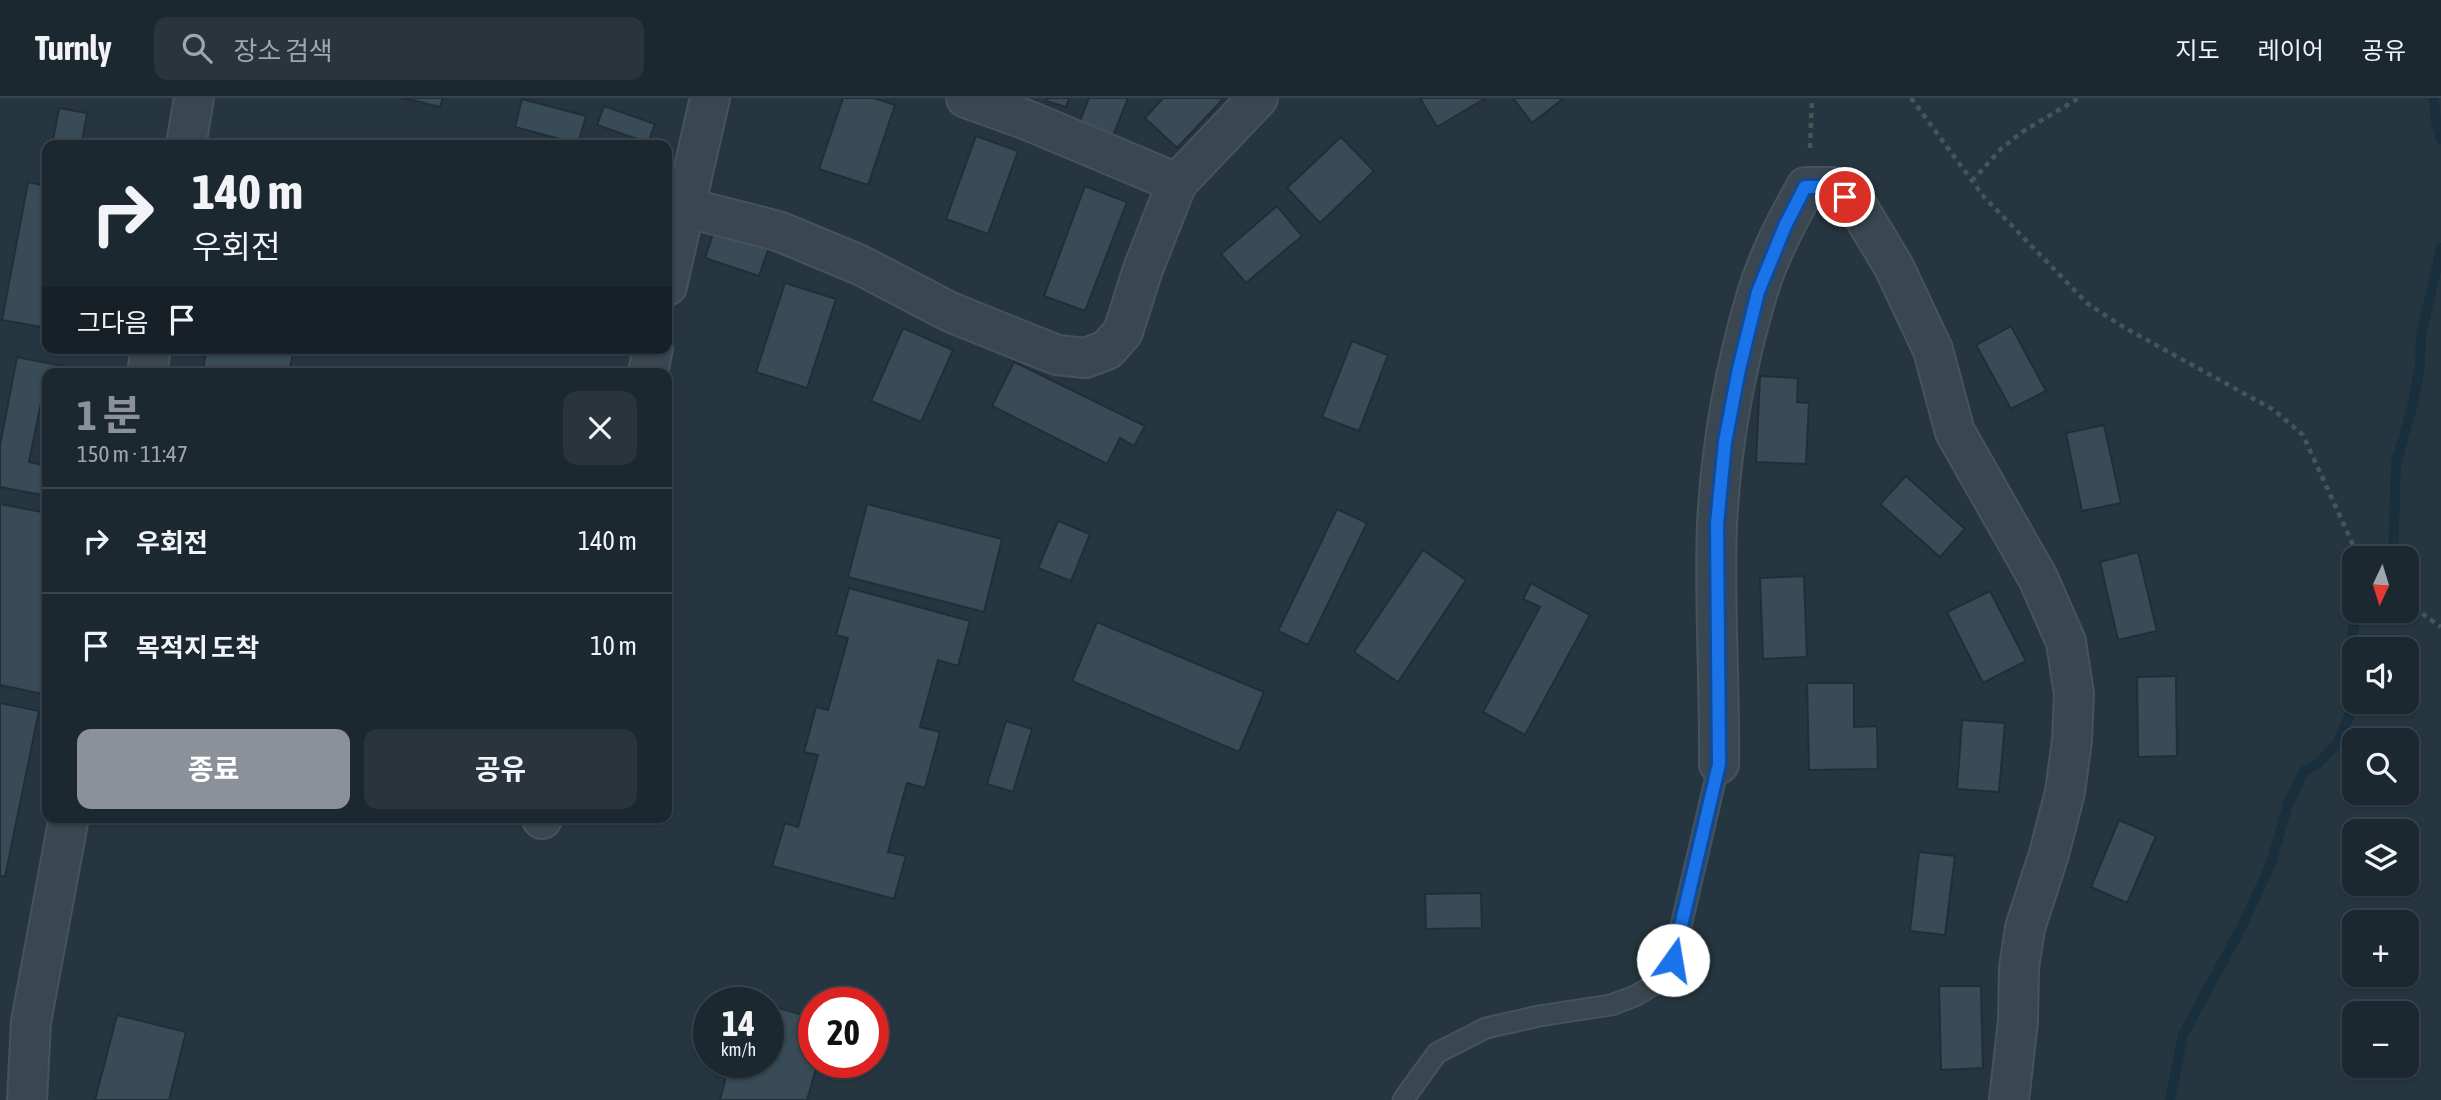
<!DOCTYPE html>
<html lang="ko">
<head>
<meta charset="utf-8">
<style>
  :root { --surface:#1c2830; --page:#29343c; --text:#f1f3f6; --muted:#a0a6ab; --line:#3a444c; --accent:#8c9099 }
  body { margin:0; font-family:"Asap Condensed","Noto Sans KR",sans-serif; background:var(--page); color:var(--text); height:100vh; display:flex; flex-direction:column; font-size:26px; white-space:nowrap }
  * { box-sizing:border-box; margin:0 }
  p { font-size:23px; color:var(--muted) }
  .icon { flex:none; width:38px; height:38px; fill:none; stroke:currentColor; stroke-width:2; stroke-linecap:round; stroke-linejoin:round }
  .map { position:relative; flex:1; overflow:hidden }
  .panel { position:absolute; left:42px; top:270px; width:630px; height:455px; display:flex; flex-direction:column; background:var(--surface); border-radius:14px; box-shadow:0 2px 5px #0004,0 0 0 2px var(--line) }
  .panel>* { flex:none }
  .banner { position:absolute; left:42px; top:42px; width:630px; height:214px; border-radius:14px; box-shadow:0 2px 5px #0004,0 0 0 2px var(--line); background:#1c2830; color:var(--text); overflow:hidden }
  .needle { width:46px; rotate:184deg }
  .buttons { position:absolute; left:2342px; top:448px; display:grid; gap:14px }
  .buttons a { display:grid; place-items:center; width:77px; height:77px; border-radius:14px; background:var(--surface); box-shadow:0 2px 5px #0004,0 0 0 2px var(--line); font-size:35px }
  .speed { position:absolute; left:693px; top:889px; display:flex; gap:14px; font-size:35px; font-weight:700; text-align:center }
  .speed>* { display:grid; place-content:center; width:91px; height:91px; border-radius:50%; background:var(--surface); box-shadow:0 2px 5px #0004,0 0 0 2px var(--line); line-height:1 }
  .speed small { font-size:18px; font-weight:400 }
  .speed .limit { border:10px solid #d22; background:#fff; color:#111 }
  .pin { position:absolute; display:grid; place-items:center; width:60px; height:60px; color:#fff; margin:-30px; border:4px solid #fff; border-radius:50%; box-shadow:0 2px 7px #0007 }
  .me { position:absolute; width:77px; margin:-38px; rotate:13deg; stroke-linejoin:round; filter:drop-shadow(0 0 5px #0008) }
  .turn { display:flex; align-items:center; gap:24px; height:147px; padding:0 35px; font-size:32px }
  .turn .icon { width:91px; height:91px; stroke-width:2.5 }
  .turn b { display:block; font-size:49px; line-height:60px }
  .then { display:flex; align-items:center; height:66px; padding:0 35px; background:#0003; gap:14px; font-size:26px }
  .round { display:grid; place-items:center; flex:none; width:74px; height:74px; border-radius:14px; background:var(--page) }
  .headline { display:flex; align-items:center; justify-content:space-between; height:119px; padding:0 35px }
  h1 { font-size:42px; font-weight:700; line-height:52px; color:var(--accent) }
  .cta { display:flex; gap:14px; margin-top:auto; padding:14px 35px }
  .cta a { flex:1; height:80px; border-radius:14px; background:var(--accent); color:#fff; font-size:28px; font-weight:700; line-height:80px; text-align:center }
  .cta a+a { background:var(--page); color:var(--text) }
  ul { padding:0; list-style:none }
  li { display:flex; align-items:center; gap:21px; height:105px; padding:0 35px; border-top:2px solid var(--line) }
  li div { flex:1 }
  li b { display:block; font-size:26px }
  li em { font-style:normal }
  header { display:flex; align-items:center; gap:42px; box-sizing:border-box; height:98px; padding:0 35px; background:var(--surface); border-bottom:2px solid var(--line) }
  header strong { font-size:33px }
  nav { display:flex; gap:38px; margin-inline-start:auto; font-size:24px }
  .search { width:490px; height:63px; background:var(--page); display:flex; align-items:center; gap:18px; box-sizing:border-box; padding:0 24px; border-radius:14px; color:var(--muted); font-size:26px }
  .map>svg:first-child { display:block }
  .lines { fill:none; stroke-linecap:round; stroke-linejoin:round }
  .stream { stroke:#192f3e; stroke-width:10 }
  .building { fill:#384b56; stroke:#212e37; stroke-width:2 }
  .lane-casing { stroke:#46535c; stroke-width:23 }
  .street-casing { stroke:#46535c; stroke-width:42 }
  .path { stroke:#415956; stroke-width:4.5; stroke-dasharray:5 5; stroke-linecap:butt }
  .lane { stroke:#3a4750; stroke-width:19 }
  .street { stroke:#3a4750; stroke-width:38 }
  .route-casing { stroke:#114b97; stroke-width:18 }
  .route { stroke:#1a73e8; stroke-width:12 }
</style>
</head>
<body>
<header>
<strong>Turnly</strong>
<div class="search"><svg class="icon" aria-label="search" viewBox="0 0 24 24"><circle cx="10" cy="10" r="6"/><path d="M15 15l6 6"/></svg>장소 검색</div>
<nav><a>지도</a><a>레이어</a><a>공유</a></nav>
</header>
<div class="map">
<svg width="2441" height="1002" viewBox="0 0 2441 1002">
  <rect width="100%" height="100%" fill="#263640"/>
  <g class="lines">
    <path class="stream" d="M2434,0L2436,24L2441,41
      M2393,460L2396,365L2412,310L2420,269L2421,238L2441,150
      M2355,551C2349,539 2354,523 2362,513
      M2170,1002L2183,937L2241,830L2271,766L2288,706L2304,673L2319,665L2337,646L2355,604"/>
  </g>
  <path class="building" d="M404,0H443L440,9Z
    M843,0H874L895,7L868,87L819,71Z
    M1047,0H1069L1066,9L1046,3Z
    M1089,0H1128L1113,38L1079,25Z
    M1163,0H1224L1177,50L1145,20Z
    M1420,0H1486L1437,29Z
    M1513,0H1564L1532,25Z
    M522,1L586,18L578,46L515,29Z
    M604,8L655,26L648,45L597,27Z
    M59,10L87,15L82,45L97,47H52Z
    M976,38L1018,53L988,136L946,121Z
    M1341,39L1374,73L1320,125L1287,90Z
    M28,84L47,88V230L2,222Z
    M1085,88L1127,104L1085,213L1044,198Z
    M1277,108L1302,138L1246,185L1221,156Z
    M715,130L769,149L759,178L705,160Z
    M785,185L836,201L807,290L756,274Z
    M2011,228L2046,293L2011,311L1976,247Z
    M903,230L953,252L921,324L871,303Z
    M1352,243L1388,257L1359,333L1322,319Z
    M207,250H294L289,275H202Z
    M17,259L98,275H47V301L42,300L29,364L47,368V398L0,389V347Z
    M1014,264L1145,328L1134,348L1120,340L1107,366L992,308Z
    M1760,278L1798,280L1797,304L1809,305L1806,366L1756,364Z
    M2104,327L2121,405L2082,413L2066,335Z
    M1906,378L1965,431L1940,459L1880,406Z
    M0,406L47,415V574L43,596L0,587Z
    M867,406L1002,441L984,514L848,479Z
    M1337,411L1367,425L1308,547L1278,533Z
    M1058,423L1090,436L1071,483L1038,470Z
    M1423,452L1466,482L1398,584L1354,554Z
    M2138,454L2157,533L2118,542L2100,464Z
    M1804,478L1807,559L1763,561L1760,480Z
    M1531,485L1590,517L1525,637L1483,614L1540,509L1523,501Z
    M849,490L970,523L958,568L938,562L920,629L940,634L925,690L907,685L888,754L906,758L894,801L772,768L785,725L798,729L818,657L804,654L816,609L828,612L848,540L836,537Z
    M1990,493L2026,563L1983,585L1947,514Z
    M1097,524L1264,594L1239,654L1072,583Z
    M2176,578L2177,658L2138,659L2137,579Z
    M1807,585H1854V629L1877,628L1878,671L1809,672Z
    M0,605L39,613L5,779L0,778Z
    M1962,622L2005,625L1999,694L1957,691Z
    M1006,623L1032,631L1013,694L987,686Z
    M2119,722L2156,738L2127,805L2091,789Z
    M1919,754L1955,758L1945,837L1910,833Z
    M1481,795L1482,830L1426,831L1425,796Z
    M1939,888H1981L1983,970L1941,972Z
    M768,907L814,920V964H818L807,1002H720L730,964H768Z
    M117,917L186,934L169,1002H95Z"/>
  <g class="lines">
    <g class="lane-casing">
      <path id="lane" d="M1403,1002L1437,955L1486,930L1539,918L1611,907L1635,898L1660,883L1673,862L1719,666"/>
    </g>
    <g class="street-casing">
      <path id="street" d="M966,0L1027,22L1177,85
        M186,47L194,0
        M684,109L778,133L860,167L950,214L1057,257L1085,260L1107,252L1123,234L1143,171L1177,85L1258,0
        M667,188L710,0
        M147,275L151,250
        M648,275L653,250
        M1719,666C1720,586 1714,506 1717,426C1721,349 1735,270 1757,196C1768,159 1787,123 1806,89H1832L1858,109L1894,169L1933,252L1955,334L2038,480L2066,544L2074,596L2072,642L2065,694L2049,756L2025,830L2019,870L2018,923L2009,1002
        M542,721V719
        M27,1002L31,924L69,719"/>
    </g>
    <path class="path" d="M1911,0L1984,99L2088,206L2125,230L2274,312L2303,337L2359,460
      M1810,50L1812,0
      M1972,83L2001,51L2022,34L2079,0
      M2406,504L2441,529"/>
    <use href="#lane" class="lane"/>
    <use href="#street" class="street"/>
  </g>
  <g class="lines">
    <g class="route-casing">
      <path id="route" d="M1673,862L1719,666L1717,426L1725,344L1739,271L1758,194L1785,128L1805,89H1832L1845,99"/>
    </g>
    <use href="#route" class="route"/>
  </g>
</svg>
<div class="buttons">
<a><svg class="needle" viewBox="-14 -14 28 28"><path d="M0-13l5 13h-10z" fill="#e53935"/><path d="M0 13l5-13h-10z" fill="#a0a6ab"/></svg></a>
<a><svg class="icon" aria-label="sound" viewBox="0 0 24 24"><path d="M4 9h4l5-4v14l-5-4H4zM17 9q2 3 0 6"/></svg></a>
<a><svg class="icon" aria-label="search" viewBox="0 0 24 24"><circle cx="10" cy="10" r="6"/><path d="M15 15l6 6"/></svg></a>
<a><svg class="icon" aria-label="layers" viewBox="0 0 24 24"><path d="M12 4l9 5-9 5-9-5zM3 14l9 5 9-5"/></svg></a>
<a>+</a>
<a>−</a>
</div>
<div class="speed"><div>14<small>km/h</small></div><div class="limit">20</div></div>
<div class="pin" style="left:1845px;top:99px;background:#d93025"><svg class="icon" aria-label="arrive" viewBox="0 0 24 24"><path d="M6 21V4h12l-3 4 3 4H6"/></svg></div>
<svg class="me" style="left:1673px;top:862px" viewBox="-20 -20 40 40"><circle r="19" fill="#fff"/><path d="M0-13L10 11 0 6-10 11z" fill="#1a73e8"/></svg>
<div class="banner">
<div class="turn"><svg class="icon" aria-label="right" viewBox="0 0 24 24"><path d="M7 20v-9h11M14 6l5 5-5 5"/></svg><div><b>140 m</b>우회전</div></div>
<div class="then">그다음<svg class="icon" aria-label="arrive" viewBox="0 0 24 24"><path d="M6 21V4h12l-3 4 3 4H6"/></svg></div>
</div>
<section class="panel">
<div class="headline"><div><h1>1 분</h1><p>150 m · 11:47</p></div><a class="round"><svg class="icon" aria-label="close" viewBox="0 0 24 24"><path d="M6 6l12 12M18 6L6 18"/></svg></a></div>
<ul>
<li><svg class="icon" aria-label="right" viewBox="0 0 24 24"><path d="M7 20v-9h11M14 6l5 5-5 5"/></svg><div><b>우회전</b></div><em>140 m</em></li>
<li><svg class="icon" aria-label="arrive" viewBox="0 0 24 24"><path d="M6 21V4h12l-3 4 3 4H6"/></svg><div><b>목적지 도착</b></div><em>10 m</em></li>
</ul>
<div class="cta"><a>종료</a><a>공유</a></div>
</section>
</div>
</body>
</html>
